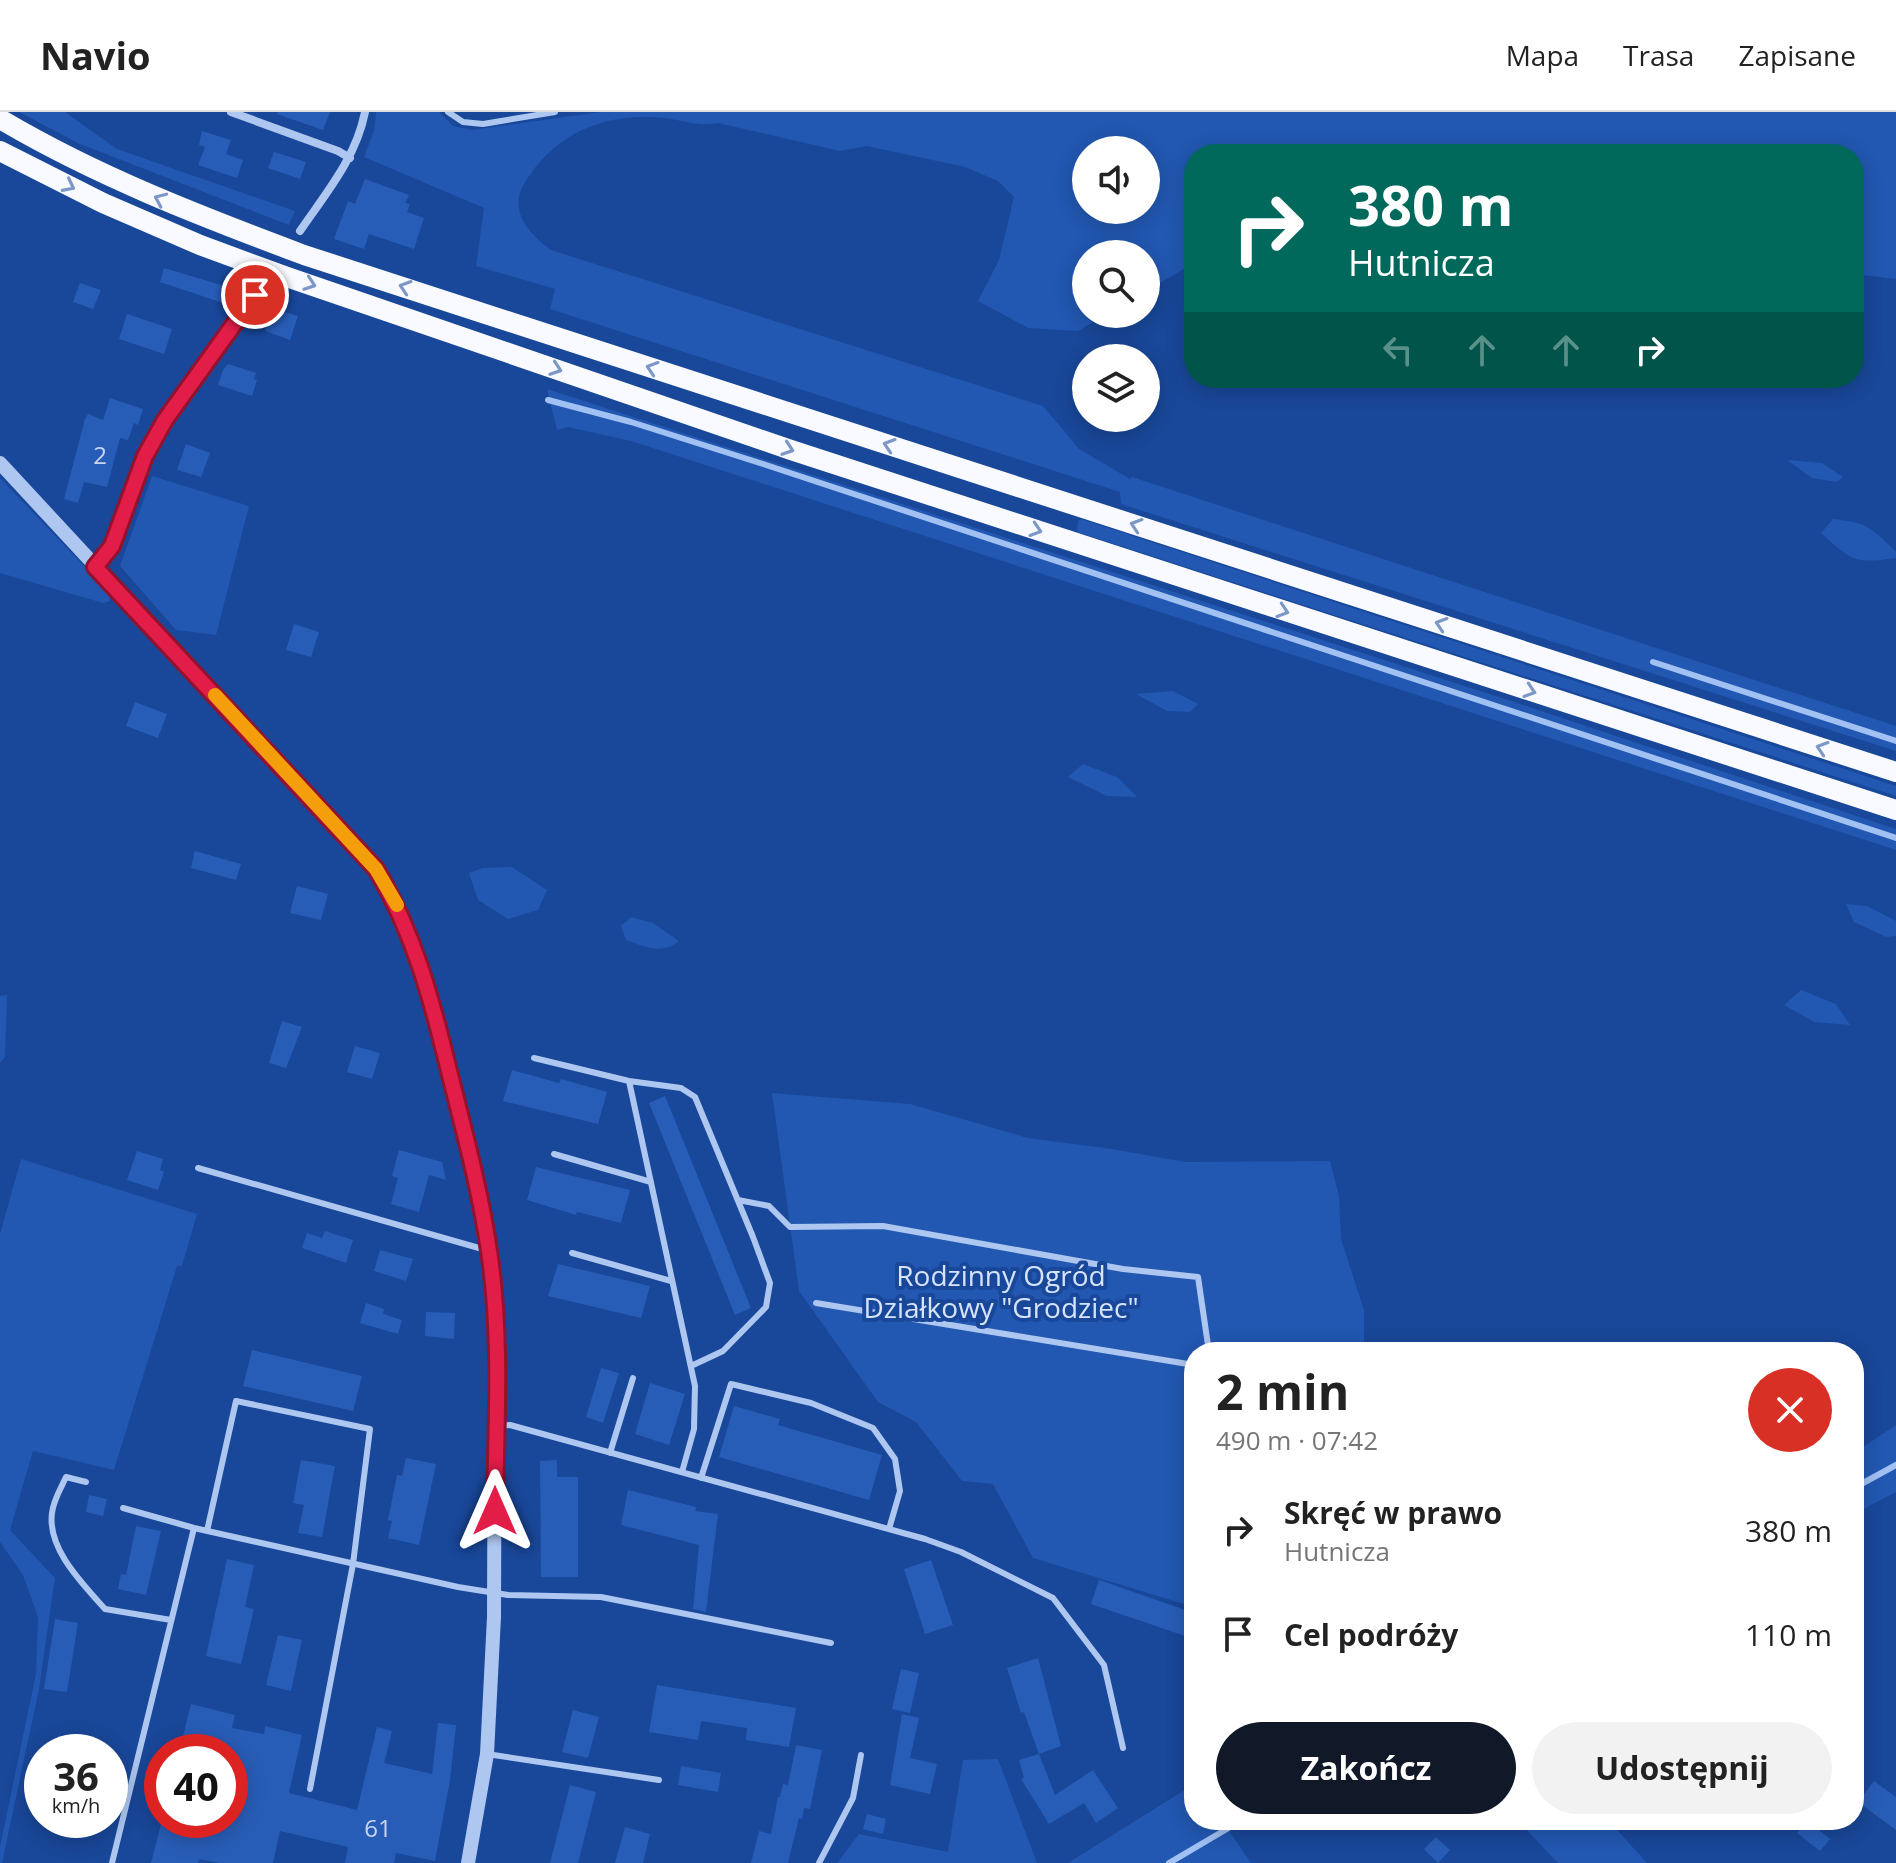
<!DOCTYPE html>
<html lang="pl">
<head>
<meta charset="utf-8">
<style>
  :root { --surface:#fff; --page:#f2f2f2; --text:#222; --muted:#767676; --line:#e0e0e0; --accent:#111827 }
  body { margin:0; font-family:"Open Sans",sans-serif; background:var(--page); color:var(--text); height:100vh; display:flex; flex-direction:column; font-size:30px; white-space:nowrap }
  * { box-sizing:border-box; margin:0 }
  p { font-size:26px; color:var(--muted) }
  .icon { flex:none; width:44px; height:44px; fill:none; stroke:currentColor; stroke-width:2; stroke-linecap:round; stroke-linejoin:round }
  .map { position:relative; flex:1; overflow:hidden }
  .details { position:absolute; left:1184px; top:1230px; width:680px; height:488px; display:flex; flex-direction:column; background:var(--surface); border-radius:32px; box-shadow:0 4px 20px #0003 }
  .details>* { flex:none }
  .top-card { position:absolute; left:1184px; top:32px; width:680px; height:244px; border-radius:32px; box-shadow:0 4px 20px #0003; background:#00695c; color:#fff; overflow:hidden }
  .buttons { position:absolute; left:1072px; top:24px; display:grid; gap:16px }
  .buttons a { display:grid; place-items:center; width:88px; height:88px; border-radius:50%; background:var(--surface); box-shadow:0 4px 20px #0003; font-size:40px }
  .speed { position:absolute; left:24px; top:1622px; display:flex; gap:16px; font-size:40px; font-weight:700; text-align:center }
  .speed>* { display:grid; place-content:center; width:104px; height:104px; border-radius:50%; background:var(--surface); box-shadow:0 4px 20px #0003; line-height:1 }
  .speed small { font-size:20px; font-weight:400 }
  .speed .limit { border:12px solid #d22; background:#fff; color:#111 }
  .pin { position:absolute; display:grid; place-items:center; width:68px; height:68px; color:#fff; margin:-34px; border:4px solid #fff; border-radius:50%; box-shadow:0 2px 8px #0007 }
  .me { position:absolute; width:88px; margin:-44px; rotate:0deg; stroke-linejoin:round; filter:drop-shadow(0 0 6px #0008) }
  .turn { display:flex; align-items:center; gap:28px; height:168px; padding:0 32px; font-size:36px }
  .turn .icon { width:104px; height:104px; stroke-width:2.5 }
  .turn b { display:block; font-size:56px; line-height:68px }
  .lanes { display:flex; align-items:center; height:76px; padding:0 32px; background:#0003; justify-content:center; gap:40px; direction:ltr }
  .lanes .off { opacity:.35 }
  .round { display:grid; place-items:center; flex:none; width:84px; height:84px; border-radius:42px; background:var(--page) }
  .headline { display:flex; align-items:center; justify-content:space-between; height:136px; padding:0 32px }
  h1 { font-size:48px; font-weight:700; line-height:60px }
  .button { display:flex; gap:16px; margin-top:auto; padding:16px 32px }
  .button a { flex:1; height:92px; border-radius:48px; background:var(--accent); color:#fff; font-size:32px; font-weight:700; line-height:92px; text-align:center }
  .button a+a { background:var(--page); color:var(--text) }
  ul { padding:0; list-style:none }
  li { display:flex; align-items:center; gap:24px; height:104px; padding:0 32px }
  li div { flex:1 }
  li b { display:block; font-size:30px }
  li em { font-style:normal }
  header { display:flex; align-items:center; gap:48px; box-sizing:border-box; height:112px; padding:0 40px; background:var(--surface); border-bottom:2px solid var(--line) }
  header strong { font-size:38px }
  nav { display:flex; gap:44px; margin-inline-start:auto; font-size:28px }
  .map>svg:first-child { display:block }
  .green { fill:#2258b2; fill-rule:evenodd }
  .lines { fill:none; stroke-linecap:round; stroke-linejoin:round }
  .stream { stroke:#a1c1f3; stroke-width:6 }
  .building { fill:#285db7 }
  .service { stroke:#aec7f1; stroke-width:6 }
  .minor { stroke:#aec7f1; stroke-width:8 }
  .tertiary { stroke:#aec7f1; stroke-width:14 }
  .primary { stroke:#f8faff; stroke-width:20 }
  .oneway { stroke:#7d98c7 }
  .route-casing { stroke:#92132f; stroke-width:20 }
  .route { stroke:#e11d48; stroke-width:14 }
  .slow { stroke:#f59e0b; stroke-width:14 }
  .labels { text-anchor:middle; dominant-baseline:central; stroke-width:8; stroke-linejoin:round; paint-order:stroke }
  .number-label { font-size:24px; fill:#c9d6ed }
  .park-label { font-size:28px; fill:#d5e4fc; stroke:#194799 }
</style>
</head>
<body>
<header>
<strong>Navio</strong>
<nav><a>Mapa</a><a>Trasa</a><a>Zapisane</a></nav>
</header>
<div class="map">
<svg width="1896" height="1751" viewBox="0 0 1896 1751">
  <rect width="100%" height="100%" fill="#194799"/>
  <path class="green" d="M19,0H65L117,37L295,99L289,113L80,32Z
    M376,0H439L453,14L472,18L600,0H1896V167L1854,162V42H1194V151L1146,179V142H1086V202H1107L1078,219L1028,216L978,189L999,148L1014,85L998,69L965,55L867,34L840,39L718,11C698,15 684,8 664,6C604,0 555,21 524,72C508,99 530,123 551,138L1043,294L1079,337L1130,367L1132,365L1896,614V639L1121,392L1120,380L550,197L555,177L476,154L484,96L364,45L374,19ZM1086,38H1146V98H1086Z
    M547,277L1514,590L1896,717V738L631,329L568,315L557,318Z
    M1787,348L1822,351L1843,365L1837,370L1812,366Z
    M152,364L249,394L216,523L176,518L120,454Z
    M0,366L108,479L110,489L103,491L0,461Z
    M1081,407L1896,674V684L1077,420L1078,409Z
    M1833,407C1868,411 1871,415 1896,440V446C1854,452 1852,449 1821,421Z
    M1173,579L1198,592L1190,600L1167,599L1136,582Z
    M1083,652L1117,665L1137,685L1107,684L1068,665Z
    M512,755L547,778L538,798L508,807L478,788L469,761L483,756Z
    M1846,792L1867,794L1896,809V824L1886,825L1854,810Z
    M631,805L653,811L679,829C661,843 645,835 626,828L621,814Z
    M1801,878L1836,892L1850,913L1814,910L1784,893Z
    M7,883L5,945L0,951V884Z
    M772,981L910,992L1028,1026L1112,1037L1185,1050L1330,1049L1339,1084L1341,1127L1364,1198V1240H1194V1495L1033,1446L993,1372L962,1369L916,1310L878,1290L799,1179Z
    M21,1047L197,1102L182,1154H177L114,1358L33,1339L10,1418L55,1466L39,1577L2,1751H0V1735L36,1562L38,1505L23,1463L0,1430V1122Z
    M1896,1313V1380L1854,1402V1341Z
    M998,1647L1037,1751H837L859,1722L948,1740L963,1648Z
    M1191,1674L1194,1679V1708H1248L1229,1719L1251,1751H1068Z
    M1517,1708H1608L1647,1751H1558Z"/>
  <g class="lines">
    <path class="stream" d="M548,288L631,310L763,352L1896,726
      M1653,550L1896,629
      M1854,1376L1896,1353
      M1169,1751L1242,1708"/>
  </g>
  <path class="building" d="M278,0H330L323,18L277,2Z
    M202,19L231,28L226,42L243,48L237,66L198,53L205,35L199,33Z
    M274,40L306,50L300,67L268,56Z
    M365,67L409,83L405,91L410,92L407,100L424,106L414,137L369,122L364,137L334,127L348,89L355,92Z
    M164,156L228,175L223,191L160,170Z
    M80,171L101,178L93,197L73,190Z
    M273,196L298,204L290,228L265,219Z
    M127,202L172,217L164,242L119,227Z
    M228,252L256,261L254,267L257,268L252,284L218,273L223,258Z
    M110,286L143,297L138,313L134,311L128,328L120,326L107,375L84,370L78,391L64,387L85,307L88,302L103,308Z
    M186,332L210,341L201,365L177,358Z
    M294,512L319,520L311,545L286,538Z
    M135,590L167,602L158,626L126,614Z
    M195,739L241,752L236,768L191,756Z
    M297,774L328,782L321,808L290,801Z
    M282,909L302,915L286,956L269,951Z
    M355,934L380,941L372,967L347,960Z
    M512,958L559,971L561,967L607,980L598,1012L503,989Z
    M665,984L751,1196L735,1203L649,991Z
    M399,1038L442,1050L446,1068L429,1063L419,1100L391,1092L398,1066L392,1064Z
    M137,1039L163,1047L160,1058L164,1060L158,1078L127,1068Z
    M536,1055L630,1078L621,1111L577,1100L576,1103L527,1088Z
    M325,1119L353,1128L346,1151L302,1136L307,1121L322,1126Z
    M380,1138L413,1147L406,1169L374,1159Z
    M558,1152L650,1174L641,1206L548,1184Z
    M366,1191L384,1197L383,1202L402,1208L398,1222L360,1211Z
    M426,1200L455,1201L454,1227L425,1224Z
    M252,1238L362,1264L353,1299L243,1274Z
    M601,1256L619,1261L603,1311L586,1305Z
    M650,1271L685,1282L669,1333L635,1322Z
    M734,1294L780,1307L778,1313L882,1343L869,1388L719,1345Z
    M406,1346L436,1352L419,1433L388,1426L392,1409L388,1408L397,1363L402,1364Z
    M301,1348L335,1354L322,1425L298,1421L304,1393L293,1391Z
    M557,1348V1365H578V1465H541L540,1349Z
    M628,1378L696,1395L695,1399L718,1402L706,1500L693,1497L699,1433L621,1413Z
    M89,1383L107,1387L103,1404L86,1400Z
    M136,1414L161,1419L146,1483L118,1477L121,1462L126,1463Z
    M227,1447L254,1453L245,1495L254,1497L241,1552L206,1544Z
    M931,1448L953,1513L925,1522L904,1457Z
    M1099,1468L1194,1501V1527L1091,1492Z
    M55,1507L78,1511L67,1580L44,1577Z
    M278,1523L302,1528L291,1579L266,1573Z
    M1038,1546L1061,1634L1039,1642L1024,1600L1021,1601L1007,1556Z
    M901,1557L919,1561L910,1601L892,1597Z
    M657,1573L796,1596L789,1635L746,1628L747,1616L701,1609L698,1628L649,1620Z
    M191,1592L235,1603L232,1616L264,1622L265,1614L302,1623L289,1681L357,1698L377,1615L392,1619L384,1651L432,1662L438,1611L456,1613L450,1668L435,1749L396,1741L394,1751H345L348,1735L280,1719L273,1751H220L199,1747L198,1751H151L162,1708H230V1640H179Z
    M573,1598L599,1605L588,1646L562,1640Z
    M902,1602L919,1606L910,1646L937,1652L930,1682L890,1673Z
    M796,1633L822,1638L810,1697L804,1696L802,1707L799,1706L788,1751H751L759,1719L771,1722L778,1685H780L783,1672L788,1673Z
    M1039,1642L1055,1683L1093,1658L1118,1696L1096,1711L1084,1691L1049,1712L1021,1667L1024,1666L1019,1648Z
    M681,1654L721,1661L718,1680L678,1673Z
    M1874,1669L1896,1685V1718L1858,1690Z
    M570,1673L596,1680L578,1751H550Z
    M867,1702L886,1707L883,1722L863,1717Z
    M1807,1708L1830,1727L1820,1739L1797,1721Z
    M625,1715L650,1722L643,1751H615Z
    M1436,1725L1450,1738L1438,1751L1424,1737Z"/>
  <g class="lines">
    <path class="service" d="M448,0L463,10L483,12L555,0
      M534,946L629,969L681,976L695,985L753,1125L770,1171L766,1195L723,1239L691,1254
      M629,969L695,1274L694,1317L682,1360
      M554,1042L651,1070
      M198,1056L486,1138
      M738,1088L769,1094L790,1115L883,1114L1123,1157L1198,1165L1209,1240
      M572,1141L671,1169
      M816,1191L1194,1253
      M496,1314L510,1313L925,1427L961,1440L1053,1486L1104,1553L1123,1636
      M610,1341L633,1266
      M701,1366L731,1272L811,1291L873,1316L895,1347L900,1379L889,1417
      M86,1370L66,1365C61,1376 53,1389 52,1401C47,1437 83,1472 105,1497L171,1508
      M123,1396L194,1416L458,1475L508,1483L601,1485L831,1531
      M207,1419L236,1289L370,1317L353,1452L310,1677
      M487,1642L659,1668
      M112,1751L194,1416
      M819,1751L853,1686L861,1643"/>
    <path class="minor" d="M231,0L338,39L350,46
      M300,119C326,81 356,46 365,0
      M96,454L112,434L145,344L165,308L258,178"/>
    <path class="tertiary" d="M0,351L376,757L405,811L428,873L465,1025L489,1139L495,1217L494,1505L487,1642L468,1751"/>
    <path class="primary" d="M0,7C96,64 200,104 304,143L1896,660
      M0,39L103,91L200,133L287,165L791,338L1896,698"/>
  </g>
  <defs><path id="oneway-chevron" d="M-2-3.5L2.5 0L-2 3.5" fill="none" stroke-width="1.6" stroke-linecap="round" stroke-linejoin="round" transform="scale(2)"/></defs>
  <g class="oneway">
    <use href="#oneway-chevron" transform="translate(69 74) rotate(27)"/>
    <use href="#oneway-chevron" transform="translate(160 87) rotate(-156)"/>
    <use href="#oneway-chevron" transform="translate(310 172) rotate(19)"/>
    <use href="#oneway-chevron" transform="translate(405 175) rotate(-162)"/>
    <use href="#oneway-chevron" transform="translate(652 256) rotate(-162)"/>
    <use href="#oneway-chevron" transform="translate(556 257) rotate(19)"/>
    <use href="#oneway-chevron" transform="translate(889 333) rotate(-162)"/>
    <use href="#oneway-chevron" transform="translate(788 337) rotate(19)"/>
    <use href="#oneway-chevron" transform="translate(1136 413) rotate(-162)"/>
    <use href="#oneway-chevron" transform="translate(1036 418) rotate(18)"/>
    <use href="#oneway-chevron" transform="translate(1283 499) rotate(18)"/>
    <use href="#oneway-chevron" transform="translate(1441 512) rotate(-162)"/>
    <use href="#oneway-chevron" transform="translate(1530 579) rotate(18)"/>
    <use href="#oneway-chevron" transform="translate(1822 636) rotate(-162)"/>
  </g>
  <g class="lines">
    <g class="route-casing">
      <path id="route" d="M255,183L165,308L145,344L112,434L95,455L376,757C413,819 431,885 448,955C463,1015 480,1077 489,1139C502,1224 496,1313 495,1399"/>
    </g>
    <use href="#route" class="route"/>
    <path class="slow" d="M215,583L376,757L397,793"/>
  </g>
  <g class="labels">
    <g class="number-label">
      <text x="100" y="342">2</text>
      <text x="378" y="1715">61</text>
    </g>
    <g class="park-label">
      <text x="1001" y="1163">Rodzinny Ogród<tspan x="1001" dy="32">Działkowy "Grodziec"</tspan></text>
    </g>
  </g>
</svg>
<div class="buttons">
<a><svg class="icon" aria-label="sound" viewBox="0 0 24 24"><path d="M4 9h4l5-4v14l-5-4H4zM17 9q2 3 0 6"/></svg></a>
<a><svg class="icon" aria-label="search" viewBox="0 0 24 24"><circle cx="10" cy="10" r="6"/><path d="M15 15l6 6"/></svg></a>
<a><svg class="icon" aria-label="layers" viewBox="0 0 24 24"><path d="M12 4l9 5-9 5-9-5zM3 14l9 5 9-5"/></svg></a>
</div>
<div class="speed"><div>36<small>km/h</small></div><div class="limit">40</div></div>
<div class="pin" style="left:255px;top:183px;background:#d93025"><svg class="icon" aria-label="arrive" viewBox="0 0 24 24"><path d="M6 21V4h12l-3 4 3 4H6"/></svg></div>
<svg class="me" style="left:495px;top:1399px" viewBox="-20 -20 40 40"><path d="M0-17L14 15 0 8-14 15z" fill="#e11d48" stroke="#fff" stroke-width="4"/></svg>
<div class="top-card">
<div class="turn"><svg class="icon" aria-label="right" viewBox="0 0 24 24"><path d="M7 20v-9h11M14 6l5 5-5 5"/></svg><div><b>380 m</b>Hutnicza</div></div>
<div class="lanes"><svg class="icon off" aria-label="left" viewBox="0 0 24 24"><path d="M17 20v-9H6M10 6l-5 5 5 5"/></svg><svg class="icon off" aria-label="ahead" viewBox="0 0 24 24"><path d="M12 20V5M6 11l6-6 6 6"/></svg><svg class="icon off" aria-label="ahead" viewBox="0 0 24 24"><path d="M12 20V5M6 11l6-6 6 6"/></svg><svg class="icon" aria-label="right" viewBox="0 0 24 24"><path d="M7 20v-9h11M14 6l5 5-5 5"/></svg></div>
</div>
<section class="details">
<div class="headline"><div><h1>2 min</h1><p>490 m · 07:42</p></div><a class="round" style="background:#d93025;color:#fff"><svg class="icon" aria-label="close" viewBox="0 0 24 24"><path d="M6 6l12 12M18 6L6 18"/></svg></a></div>
<ul>
<li><svg class="icon" aria-label="right" viewBox="0 0 24 24"><path d="M7 20v-9h11M14 6l5 5-5 5"/></svg><div><b>Skręć w prawo</b><p>Hutnicza</p></div><em>380 m</em></li>
<li><svg class="icon" aria-label="arrive" viewBox="0 0 24 24"><path d="M6 21V4h12l-3 4 3 4H6"/></svg><div><b>Cel podróży</b></div><em>110 m</em></li>
</ul>
<div class="button"><a>Zakończ</a><a>Udostępnij</a></div>
</section>
</div>
</body>
</html>
